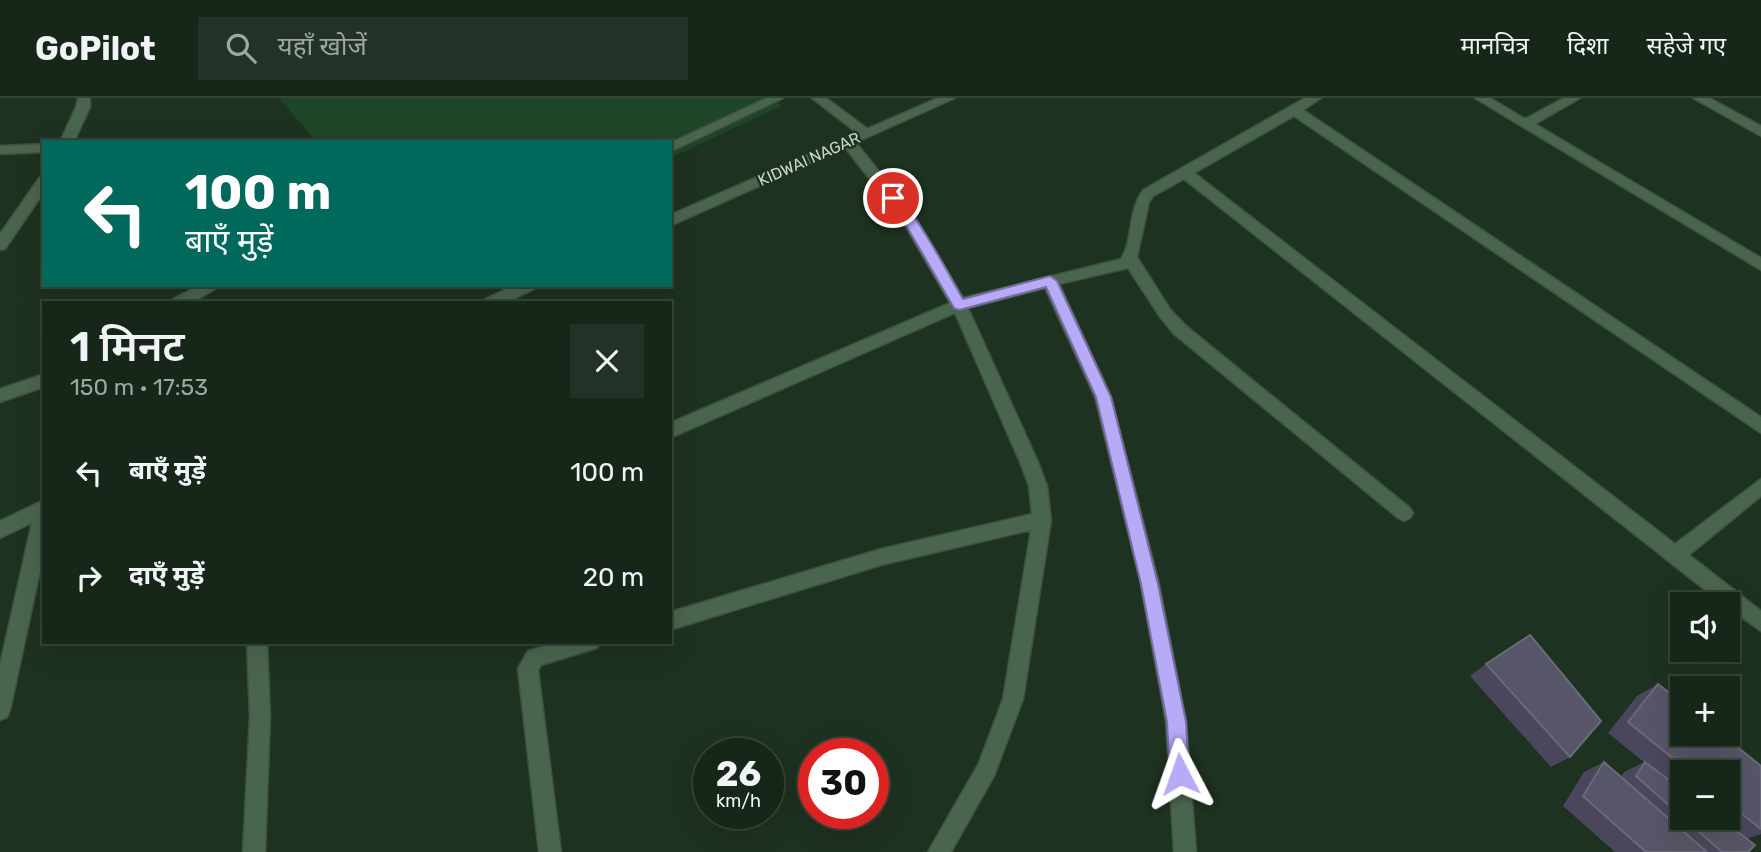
<!DOCTYPE html>
<html lang="hi">
<head>
<meta charset="utf-8">
<style>
  :root { --surface:#162619; --page:#233226; --text:#f1f3f6; --muted:#9ea5a2; --line:#354338 }
  body { margin:0; font-family:Rubik,"Noto Sans Devanagari",sans-serif; background:var(--page); color:var(--text); height:100vh; display:flex; flex-direction:column; font-size:26px; white-space:nowrap }
  * { box-sizing:border-box; margin:0 }
  p { font-size:23px; color:var(--muted) }
  .icon { flex:none; width:38px; height:38px; fill:none; stroke:currentColor; stroke-width:2; stroke-linecap:round; stroke-linejoin:round }
  .map { position:relative; flex:1; overflow:hidden }
  .panel { position:absolute; left:42px; top:203px; width:630px; height:343px; display:flex; flex-direction:column; background:var(--surface); border-radius:0px; box-shadow:0 7px 28px #0002,0 0 0 2px var(--line) }
  .panel>* { flex:none }
  .hud { position:absolute; left:42px; top:42px; width:630px; height:147px; border-radius:0px; box-shadow:0 7px 28px #0002,0 0 0 2px var(--line); background:#00695c; color:#fff; overflow:hidden }
  .tools { position:absolute; left:1670px; top:494px; display:grid; gap:14px }
  .tools a { display:grid; place-items:center; width:70px; height:70px; border-radius:0px; background:var(--surface); box-shadow:0 7px 28px #0002,0 0 0 2px var(--line); font-size:35px }
  .speed { position:absolute; left:693px; top:640px; display:flex; gap:14px; font-size:35px; font-weight:700; text-align:center }
  .speed>* { display:grid; place-content:center; width:91px; height:91px; border-radius:50%; background:var(--surface); box-shadow:0 7px 28px #0002,0 0 0 2px var(--line); line-height:1 }
  .speed small { font-size:18px; font-weight:400 }
  .speed .limit { border:10px solid #d22; background:#fff; color:#111 }
  .pin { position:absolute; display:grid; place-items:center; width:60px; height:60px; color:#fff; margin:-30px; border:4px solid #fff; border-radius:50%; box-shadow:0 2px 7px #0007 }
  .me { position:absolute; width:77px; margin:-38px; rotate:356deg; stroke-linejoin:round; filter:drop-shadow(0 0 5px #0008) }
  .turn { display:flex; align-items:center; gap:24px; height:147px; padding:0 28px; font-size:32px }
  .turn .icon { width:91px; height:91px; stroke-width:2.5 }
  .turn b { display:block; font-size:49px; line-height:60px }
  .round { display:grid; place-items:center; flex:none; width:74px; height:74px; border-radius:0px; background:var(--page) }
  .head { display:flex; align-items:center; justify-content:space-between; height:119px; padding:0 28px }
  h1 { font-size:42px; font-weight:600; line-height:52px }
  ul { padding:0; list-style:none }
  li { display:flex; align-items:center; gap:21px; height:105px; padding:0 28px }
  li div { flex:1 }
  li b { display:block; font-size:26px }
  li em { font-style:normal }
  header { display:flex; align-items:center; gap:42px; box-sizing:border-box; height:98px; padding:0 35px; background:var(--surface); border-bottom:2px solid var(--line) }
  header strong { font-size:33px }
  nav { display:flex; gap:38px; margin-inline-start:auto; font-size:24px }
  .search { width:490px; height:63px; background:var(--page); display:flex; align-items:center; gap:18px; box-sizing:border-box; padding:0 24px; border-radius:0px; color:var(--muted); font-size:26px }
  .map>svg:first-child { display:block }
  .green { fill:#1f4527 }
  .lines { fill:none; stroke-linecap:round; stroke-linejoin:round }
  .service-casing { stroke:#3d5040; stroke-width:3 }
  .minor-casing { stroke:#3d5040; stroke-width:3 }
  .tertiary-casing { stroke:#3d5040; stroke-width:3 }
  .service { fill:#4a654e; fill-rule:evenodd }
  .minor { fill:#4a654e; fill-rule:evenodd }
  .tertiary { fill:#4a654e; fill-rule:evenodd }
  .wall { fill:#4a475c; fill-rule:evenodd }
  .building { fill:#575668; stroke:#696a78; stroke-width:2 }
  .route { fill:#b7abf8; stroke:#776fa1; stroke-width:2 }
  .labels { text-anchor:middle; dominant-baseline:central; stroke-width:5; stroke-linejoin:round; paint-order:stroke }
  .far-street-label { font-size:16px; fill:#c9d6cb; stroke:#1e3221 }
</style>
</head>
<body>
<header>
<strong>GoPilot</strong>
<div class="search"><svg class="icon" aria-label="search" viewBox="0 0 24 24"><circle cx="10" cy="10" r="6"/><path d="M15 15l6 6"/></svg>यहाँ खोजें</div>
<nav><a>मानचित्र</a><a>दिशा</a><a>सहेजे गए</a></nav>
</header>
<div class="map">
<svg width="1761" height="754" viewBox="0 0 1761 754">
  <rect width="100%" height="100%" fill="#1e3221"/>
  <path class="green" d="M279,0H771L781,8L670,60V44H317Z"/>
  <g class="lines">
    <g class="service-casing">
      <path id="service" d="M767,0H783L670,54V45Z"/>
    </g>
    <g class="minor-casing">
      <path id="minor" d="M812,0H826L873,35L871,38H861Z
        M1305,0H1321L1303,12L1761,319V335L1294,18L1194,75L1675,446L1761,381V398L1689,457L1761,513V533L1727,509V506H1723L1184,81L1153,98L1149,104L1137,159L1170,211L1186,228L1410,410L1413,415L1410,420L1404,423L1398,420L1174,236L1160,219L1128,170L1059,186L1111,299L1159,486L1186,624L1196,754H1174L1166,624L1141,486L1095,299L1045,190L968,210L1038,364L1047,388L1051,422L1023,601L994,678L951,754H928L979,665L1003,601L1031,432L881,467L670,532V514L881,451L1032,416L1029,388L1020,364L955,215L670,340V325L950,205L902,122L843,47V41H853L913,116L963,200L1121,161C1134,140 1127,115 1143,92Z
        M1475,0H1490L1525,21L1564,0H1580L1535,26L1761,160V172Z
        M1693,0H1709L1761,28V38Z
        M44,46V54L0,56V48Z
        M200,187H221L192,205H170L173,201Z
        M44,276V289L0,304V291Z
        M44,403V454L10,612L7,619L0,622V567L35,411L38,406Z
        M247,544H267L270,618L265,754H243L250,618Z
        M558,544H600L597,550L541,567L538,572L561,754H539L518,570L528,553Z"/>
    </g>
    <g class="tertiary-casing">
      <path id="tertiary" d="M78,0H90V9L74,44H60L76,9Z
        M938,0H955L670,128V117Z
        M44,78V94L5,151L0,152V136L39,80Z
        M515,187H536L534,191L505,205H482L485,201Z
        M44,402V419L0,440V423Z"/>
    </g>
    <use href="#service" class="service"/>
    <use href="#minor" class="minor"/>
    <use href="#tertiary" class="tertiary"/>
  </g>
  <path class="wall" d="M1486,566L1570,659L1551,669L1470,578Z
    M1658,586L1761,668V736L1747,741L1748,754H1615L1563,708L1584,674L1604,664L1621,679L1624,674L1644,664L1608,635L1637,598ZM1682,674H1727V719H1682Z"/>
  <path class="building" d="M1530,537L1601,623L1570,659L1486,566Z
    M1658,586L1682,605V635H1720L1761,668V731L1727,704V674H1690L1628,624Z
    M1604,664L1707,754H1646L1583,698Z
    M1645,664L1682,692V719L1636,678Z
    M1682,719H1718L1755,747L1748,754H1722Z"/>
  <path class="route" d="M893,96C910,102 951,181 963,201L1050,178L1057,183L1111,299L1158,486L1186,624L1189,676L1187,683L1180,685L1173,683L1170,676L1167,624L1141,486L1096,299L1046,189L959,212L954,210L903,122L886,100Z"/>
  <g class="labels">
    <g class="far-street-label">
      <text transform="translate(809 61) rotate(-24)">KIDWAI NAGAR</text>
    </g>
  </g>
</svg>
<div class="tools">
<a><svg class="icon" aria-label="sound" viewBox="0 0 24 24"><path d="M4 9h4l5-4v14l-5-4H4zM17 9q2 3 0 6"/></svg></a>
<a>+</a>
<a>−</a>
</div>
<div class="speed"><div>26<small>km/h</small></div><div class="limit">30</div></div>
<div class="pin" style="left:893px;top:100px;background:#d93025"><svg class="icon" aria-label="arrive" viewBox="0 0 24 24"><path d="M6 21V4h12l-3 4 3 4H6"/></svg></div>
<svg class="me" style="left:1180px;top:676px" viewBox="-20 -20 40 40"><path d="M0-17L14 15 0 8-14 15z" fill="#b7abf8" stroke="#fff" stroke-width="4"/></svg>
<div class="hud">
<div class="turn"><svg class="icon" aria-label="left" viewBox="0 0 24 24"><path d="M17 20v-9H6M10 6l-5 5 5 5"/></svg><div><b>100 m</b>बाएँ मुड़ें</div></div>
</div>
<section class="panel">
<div class="head"><div><h1>1 मिनट</h1><p>150 m · 17:53</p></div><a class="round"><svg class="icon" aria-label="close" viewBox="0 0 24 24"><path d="M6 6l12 12M18 6L6 18"/></svg></a></div>
<ul>
<li><svg class="icon" aria-label="left" viewBox="0 0 24 24"><path d="M17 20v-9H6M10 6l-5 5 5 5"/></svg><div><b>बाएँ मुड़ें</b></div><em>100 m</em></li>
<li><svg class="icon" aria-label="right" viewBox="0 0 24 24"><path d="M7 20v-9h11M14 6l5 5-5 5"/></svg><div><b>दाएँ मुड़ें</b></div><em>20 m</em></li>
</ul>
</section>
</div>
</body>
</html>
